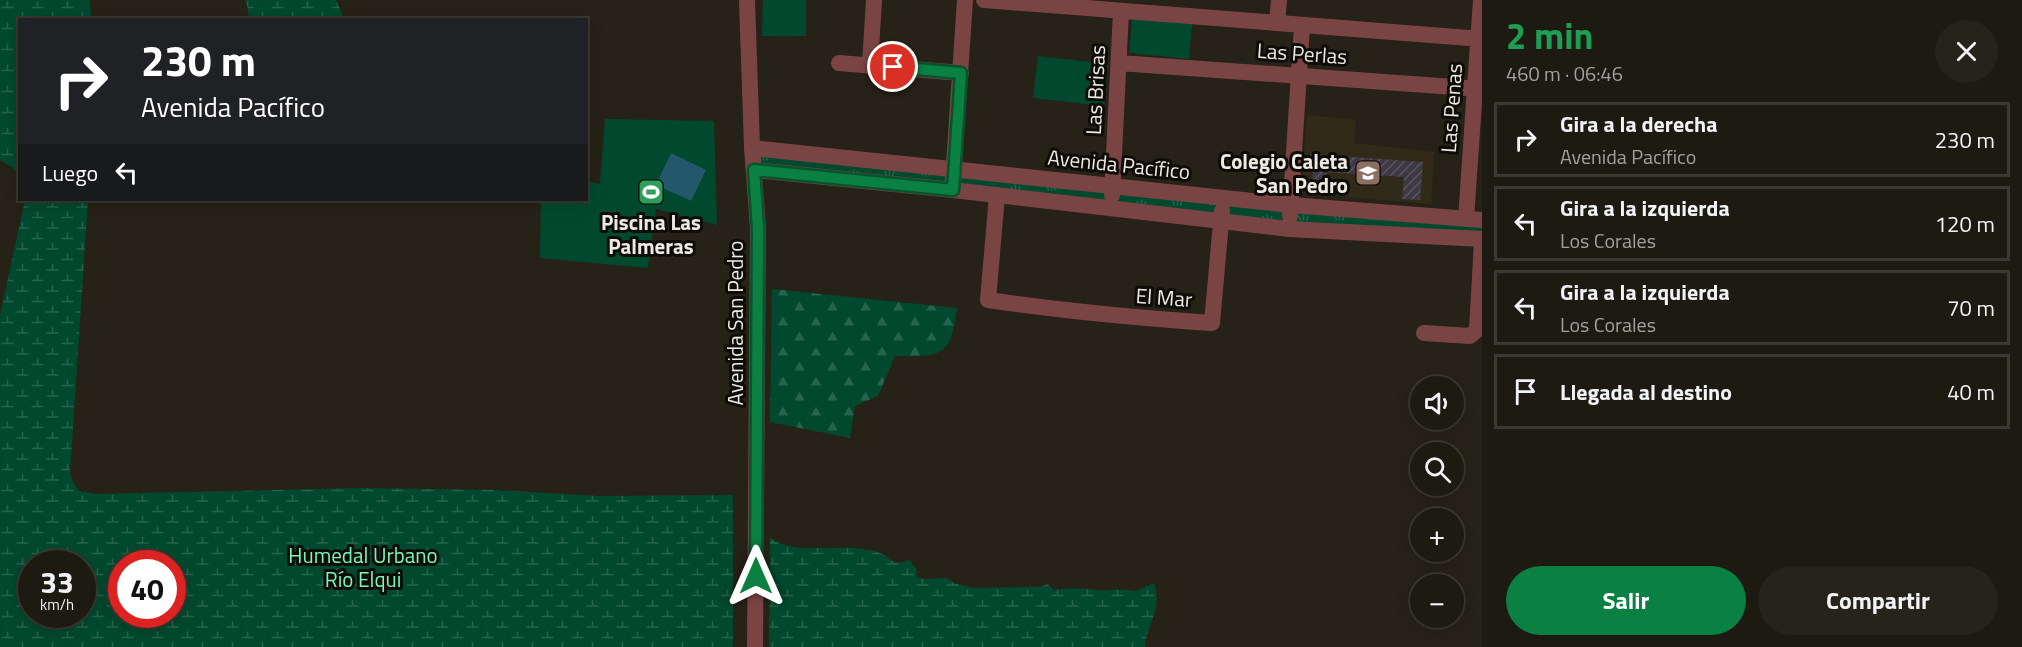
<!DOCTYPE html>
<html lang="es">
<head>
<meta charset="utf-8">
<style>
  :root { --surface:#1d1a11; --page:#25231a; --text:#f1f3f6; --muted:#a0a19f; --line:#3b3831; --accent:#0b8043 }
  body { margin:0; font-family:"Titillium Web",sans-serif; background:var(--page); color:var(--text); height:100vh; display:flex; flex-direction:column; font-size:22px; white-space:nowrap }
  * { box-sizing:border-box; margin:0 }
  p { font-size:20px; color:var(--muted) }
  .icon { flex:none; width:33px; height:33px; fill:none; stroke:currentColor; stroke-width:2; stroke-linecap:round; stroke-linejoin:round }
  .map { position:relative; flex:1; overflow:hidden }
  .side { display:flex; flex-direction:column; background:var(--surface); width:540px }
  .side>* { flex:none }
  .banner { position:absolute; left:18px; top:18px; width:570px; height:183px; border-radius:0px; box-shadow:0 3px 15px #0003,0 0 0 2px var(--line); background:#202124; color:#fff; overflow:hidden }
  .buttons { position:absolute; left:1410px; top:376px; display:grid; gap:12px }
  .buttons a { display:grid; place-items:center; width:54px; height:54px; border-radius:50%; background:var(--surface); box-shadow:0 3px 15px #0003,0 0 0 2px var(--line); font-size:30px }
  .speed { position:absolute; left:18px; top:550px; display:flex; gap:12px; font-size:30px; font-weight:700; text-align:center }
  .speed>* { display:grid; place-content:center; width:78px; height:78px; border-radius:50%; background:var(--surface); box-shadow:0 3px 15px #0003,0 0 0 2px var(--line); line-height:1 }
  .speed small { font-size:15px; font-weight:400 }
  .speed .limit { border:9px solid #d22; background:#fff; color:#111 }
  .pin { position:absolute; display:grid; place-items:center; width:51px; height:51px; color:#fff; margin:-26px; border:3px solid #fff; border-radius:50%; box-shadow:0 2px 6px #0007 }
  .me { position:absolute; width:66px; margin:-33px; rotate:0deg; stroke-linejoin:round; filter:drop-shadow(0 0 4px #0008) }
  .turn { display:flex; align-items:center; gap:21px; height:126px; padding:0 24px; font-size:27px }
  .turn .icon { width:78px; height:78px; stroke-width:2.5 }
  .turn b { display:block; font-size:42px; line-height:51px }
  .then { display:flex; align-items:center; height:57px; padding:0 24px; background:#0003; gap:12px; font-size:22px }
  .round { display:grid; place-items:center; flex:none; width:63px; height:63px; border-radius:32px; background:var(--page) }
  .headline { display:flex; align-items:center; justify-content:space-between; height:102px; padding:0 24px }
  h1 { font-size:36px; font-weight:700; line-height:45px; color:#1e9e55 }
  .cta { display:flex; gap:12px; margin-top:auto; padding:12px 24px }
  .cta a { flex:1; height:69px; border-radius:36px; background:var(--accent); color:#fff; font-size:24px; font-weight:700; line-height:69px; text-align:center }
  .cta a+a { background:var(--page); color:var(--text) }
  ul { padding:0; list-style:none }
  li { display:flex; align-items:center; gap:18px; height:75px; margin:0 12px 9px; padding:0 12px; border:3px solid var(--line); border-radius:0px }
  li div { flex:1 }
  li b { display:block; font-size:22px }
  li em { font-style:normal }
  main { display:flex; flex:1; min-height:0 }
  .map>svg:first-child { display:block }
  .built { fill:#322a19 }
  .grass { fill:url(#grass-tufts) }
  .forest { fill:url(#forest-firs) }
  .wetland { fill:url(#wetland-marsh); fill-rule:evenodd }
  .park { fill:#00492e }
  .water { fill:#22576c }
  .building { fill:url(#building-hatch) }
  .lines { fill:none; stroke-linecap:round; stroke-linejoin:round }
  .minor { stroke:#7b4444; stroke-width:16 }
  .route-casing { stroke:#07532c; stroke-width:15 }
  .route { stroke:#0b8043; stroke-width:10 }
  .labels { text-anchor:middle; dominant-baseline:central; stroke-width:6; stroke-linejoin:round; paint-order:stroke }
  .street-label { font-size:21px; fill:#edeae3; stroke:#0e0c07 }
  .poi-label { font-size:21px; font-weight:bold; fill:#edeae3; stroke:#0e0c07; text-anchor:end }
  .park-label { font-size:21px; fill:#7af6bb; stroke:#0e0c07 }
</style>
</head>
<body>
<main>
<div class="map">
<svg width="1482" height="647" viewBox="0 0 1482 647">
  <defs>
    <pattern id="grass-tufts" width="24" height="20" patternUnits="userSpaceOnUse" patternTransform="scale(1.5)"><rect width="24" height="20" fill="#00492e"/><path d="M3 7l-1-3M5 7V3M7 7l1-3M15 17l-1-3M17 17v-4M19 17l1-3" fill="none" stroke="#26634c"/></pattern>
    <pattern id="forest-firs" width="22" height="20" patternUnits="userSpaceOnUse" patternTransform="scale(1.5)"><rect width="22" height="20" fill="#00492e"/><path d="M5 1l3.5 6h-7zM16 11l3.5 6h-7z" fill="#26634c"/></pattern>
    <pattern id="wetland-marsh" width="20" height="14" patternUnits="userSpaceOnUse" patternTransform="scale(1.5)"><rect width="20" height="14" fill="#00492e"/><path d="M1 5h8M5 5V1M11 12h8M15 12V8" fill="none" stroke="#26634c"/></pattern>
    <pattern id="building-hatch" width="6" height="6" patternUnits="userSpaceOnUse" patternTransform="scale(1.5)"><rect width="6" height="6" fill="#3d3843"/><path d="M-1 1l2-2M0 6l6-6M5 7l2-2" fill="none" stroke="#59555e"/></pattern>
  </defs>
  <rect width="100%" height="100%" fill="#272217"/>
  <path class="built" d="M1307,115L1356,120L1354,143L1434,152L1431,204L1301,193Z"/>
  <path class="grass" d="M757,153L1482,224V236L1289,224L758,166Z"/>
  <path class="forest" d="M772,289L957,308C955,318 954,331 950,340C942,361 912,355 895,356L878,396L855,406L850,438L770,422Z"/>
  <path class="wetland" d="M0,0H90L91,19L20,20L19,175L13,168L0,160Z
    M245,0H336L344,19H249L247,4Z
    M25,200H88L70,473L73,482L79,491L97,494L363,488L496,490L598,496L733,495V647H0V315ZM32,564H82V615H32ZM122,564H172V615H122Z
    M770,538C795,554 825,546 853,548C861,549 873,550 880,553C895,559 890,567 909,560L916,568L917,577L925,579L946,578L954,583L973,588L1039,587L1048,584L1054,590C1069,588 1082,588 1097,590C1111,591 1123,588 1136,591L1154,583C1163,612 1147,621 1145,647H769Z"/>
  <path class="park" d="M763,0H806V36H762Z
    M1132,19L1192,24L1189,59L1129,53Z
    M1038,56L1108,64L1104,106L1033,98Z
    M605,119L714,121L717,225L656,209L648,268L540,258L541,200H586L587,182L600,184Z"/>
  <path class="water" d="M671,153L706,170L691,201L656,185Z"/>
  <path class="building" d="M1310,154L1423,162L1420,200L1402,199L1404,177L1327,172L1326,194L1311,193L1313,172H1309Z"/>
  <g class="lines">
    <path class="minor" d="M747,0L752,148L758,228L755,647
      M984,0L1482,39
      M1277,23L1279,0
      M839,63L961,73
      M1119,63L1482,89
      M870,65L874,0
      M752,148L1291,205L1482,220
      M754,170L953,190L1289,229L1482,239
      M953,180L965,0
      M997,195L988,300C1063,311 1137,318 1212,323L1222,211
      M1112,195L1121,11
      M1290,216L1302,25
      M1466,219L1481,0
      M1424,333L1470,336L1477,330L1482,241"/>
  </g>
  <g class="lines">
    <g class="route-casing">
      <path id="route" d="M756,576L758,228L754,170L953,190L961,73L893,67"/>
    </g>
    <use href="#route" class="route"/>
  </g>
  <defs>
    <g id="school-square" transform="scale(1.35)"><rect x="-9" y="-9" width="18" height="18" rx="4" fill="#8d6e63" stroke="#0e0c07"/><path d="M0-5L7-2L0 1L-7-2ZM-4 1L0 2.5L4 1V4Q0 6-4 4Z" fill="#fff"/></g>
    <g id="stadium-square" transform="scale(1.35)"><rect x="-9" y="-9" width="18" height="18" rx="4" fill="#2e9e5b" stroke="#0e0c07"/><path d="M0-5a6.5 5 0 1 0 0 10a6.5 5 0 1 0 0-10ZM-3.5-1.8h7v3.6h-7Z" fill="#fff"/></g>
  </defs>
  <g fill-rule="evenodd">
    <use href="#school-square" x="1368" y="173"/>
    <use href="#stadium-square" x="651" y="192"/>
  </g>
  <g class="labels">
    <g class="street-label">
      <text transform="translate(1302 53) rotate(4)">Las Perlas</text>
      <text transform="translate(1095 90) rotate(-87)">Las Brisas</text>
      <text transform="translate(1451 108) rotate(-86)">Las Penas</text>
      <text transform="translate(1119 164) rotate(6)">Avenida Pacífico</text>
      <text transform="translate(1164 297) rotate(4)">El Mar</text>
      <text transform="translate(735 323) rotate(-90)">Avenida San Pedro</text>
    </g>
    <g class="poi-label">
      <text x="1348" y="161">Colegio Caleta<tspan x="1348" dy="24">San Pedro</tspan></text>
      <text x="651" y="222" text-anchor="middle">Piscina Las<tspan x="651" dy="24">Palmeras</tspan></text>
    </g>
    <g class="park-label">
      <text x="363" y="555">Humedal Urbano<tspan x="363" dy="24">Río Elqui</tspan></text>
    </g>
  </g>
</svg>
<div class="buttons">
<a><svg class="icon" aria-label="sound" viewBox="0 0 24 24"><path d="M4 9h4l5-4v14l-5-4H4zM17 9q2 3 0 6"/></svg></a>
<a><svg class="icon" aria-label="search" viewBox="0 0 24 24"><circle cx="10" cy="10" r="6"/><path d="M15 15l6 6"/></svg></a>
<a>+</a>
<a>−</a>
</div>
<div class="speed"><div>33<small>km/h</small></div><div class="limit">40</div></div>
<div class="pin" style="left:893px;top:67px;background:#d93025"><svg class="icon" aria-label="arrive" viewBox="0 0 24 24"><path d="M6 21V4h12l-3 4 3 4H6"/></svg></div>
<svg class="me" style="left:756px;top:576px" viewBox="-20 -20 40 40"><path d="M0-17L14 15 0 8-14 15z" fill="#0b8043" stroke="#fff" stroke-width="4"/></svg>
<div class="banner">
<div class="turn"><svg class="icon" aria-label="right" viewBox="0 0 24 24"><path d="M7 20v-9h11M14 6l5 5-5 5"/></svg><div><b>230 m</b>Avenida Pacífico</div></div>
<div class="then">Luego<svg class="icon" aria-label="left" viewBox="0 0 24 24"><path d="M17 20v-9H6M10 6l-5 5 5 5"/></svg></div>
</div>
</div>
<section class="side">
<div class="headline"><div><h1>2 min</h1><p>460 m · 06:46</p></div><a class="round"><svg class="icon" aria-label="close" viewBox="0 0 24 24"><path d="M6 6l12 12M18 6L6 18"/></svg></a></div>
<ul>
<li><svg class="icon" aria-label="right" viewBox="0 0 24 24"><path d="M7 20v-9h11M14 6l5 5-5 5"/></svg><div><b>Gira a la derecha</b><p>Avenida Pacífico</p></div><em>230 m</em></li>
<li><svg class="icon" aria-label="left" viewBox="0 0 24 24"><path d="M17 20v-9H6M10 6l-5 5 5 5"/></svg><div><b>Gira a la izquierda</b><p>Los Corales</p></div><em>120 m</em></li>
<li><svg class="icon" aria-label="left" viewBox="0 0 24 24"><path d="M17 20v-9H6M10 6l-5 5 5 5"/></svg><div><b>Gira a la izquierda</b><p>Los Corales</p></div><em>70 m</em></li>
<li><svg class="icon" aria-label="arrive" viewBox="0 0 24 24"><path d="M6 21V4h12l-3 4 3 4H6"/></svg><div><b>Llegada al destino</b></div><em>40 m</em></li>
</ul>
<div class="cta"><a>Salir</a><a>Compartir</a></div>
</section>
</main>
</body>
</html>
